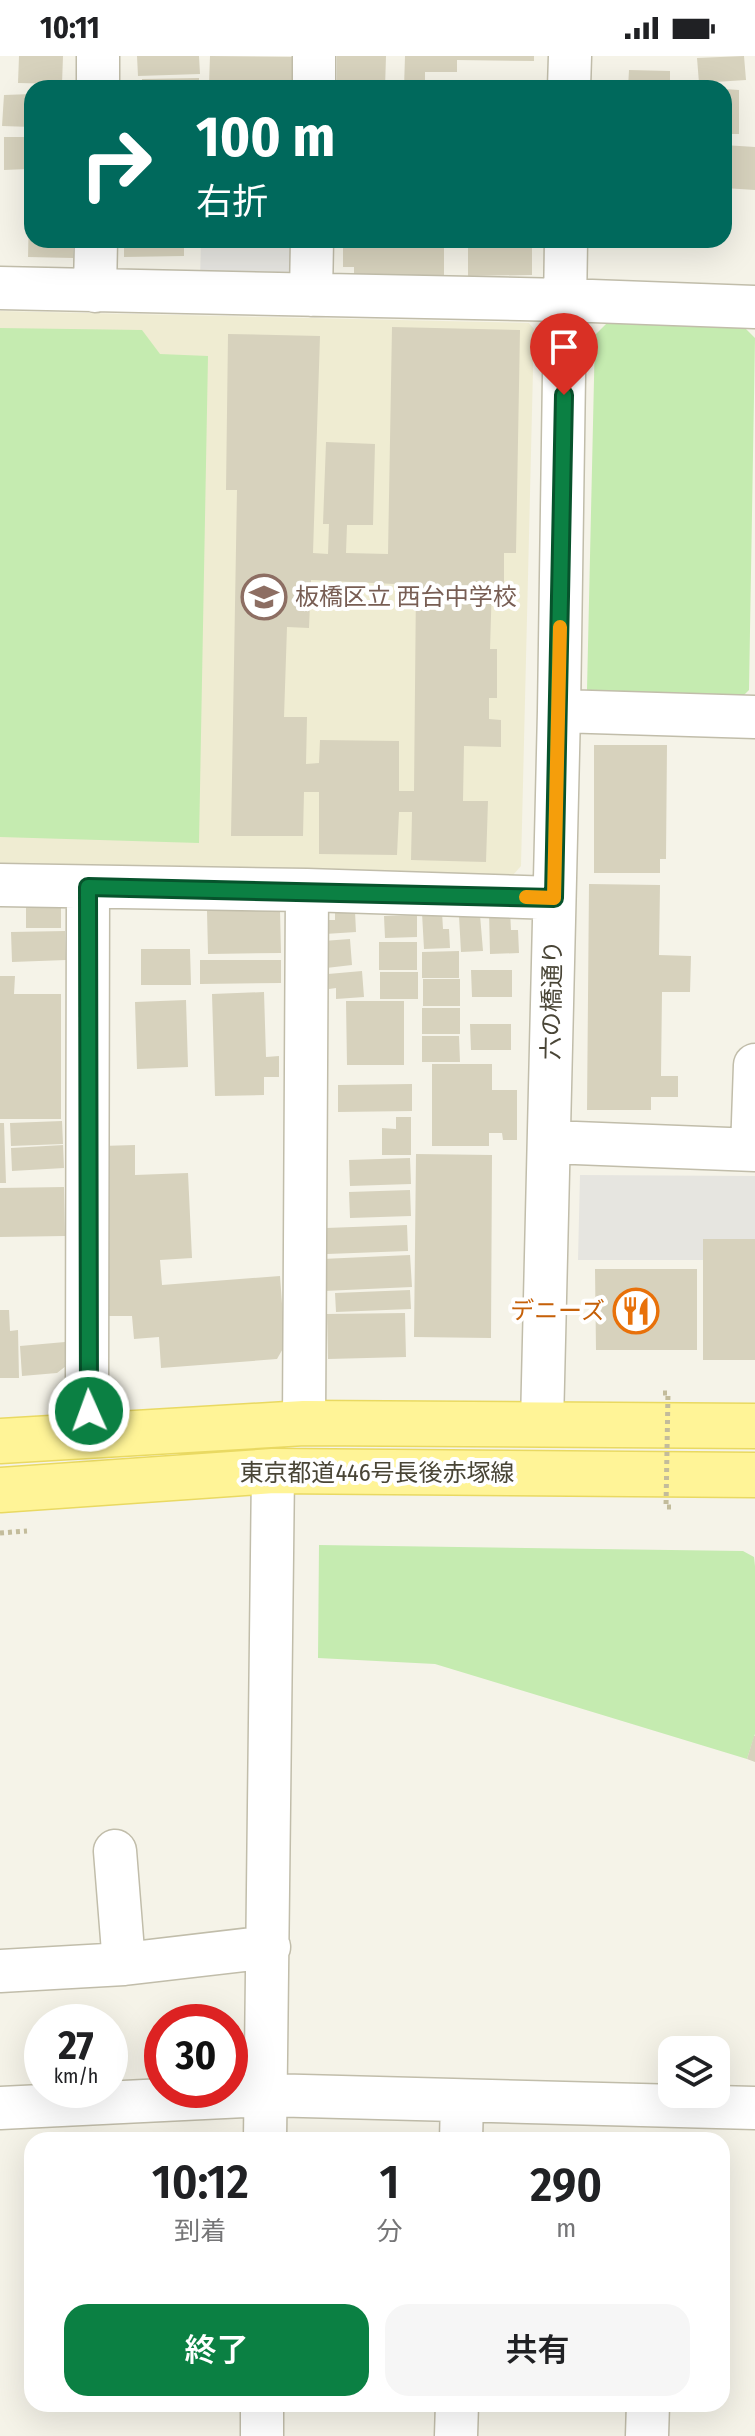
<!DOCTYPE html>
<html lang="ja">
<head>
<meta charset="utf-8">
<style>
  :root { --surface:#fff; --page:#f6f6f6; --text:#202124; --muted:#757577; --accent:#0b8043 }
  body { margin:0; font-family:"Fira Sans Condensed","Noto Sans JP",sans-serif; background:var(--page); color:var(--text); height:100vh; display:flex; flex-direction:column; font-size:30px; white-space:nowrap }
  * { box-sizing:border-box; margin:0 }
  p { font-size:26px; color:var(--muted) }
  .icon { flex:none; width:44px; height:44px; fill:none; stroke:currentColor; stroke-width:2; stroke-linecap:round; stroke-linejoin:round }
  .map { position:relative; flex:1; overflow:hidden }
  .drawer { position:absolute; left:24px; top:2076px; width:706px; height:280px; display:flex; flex-direction:column; background:var(--surface); border-radius:24px; box-shadow:0 8px 32px #0002 }
  .drawer>* { flex:none }
  .hud { position:absolute; left:24px; top:24px; width:708px; height:168px; border-radius:24px; box-shadow:0 8px 32px #0002; background:#00695c; color:#fff; overflow:hidden }
  .controls { position:absolute; left:658px; top:1980px; display:grid; gap:16px }
  .controls a { display:grid; place-items:center; width:72px; height:72px; border-radius:16px; background:var(--surface); box-shadow:0 8px 32px #0002; font-size:40px }
  .speed { position:absolute; left:24px; top:1948px; display:flex; gap:16px; font-size:40px; font-weight:700; text-align:center }
  .speed>* { display:grid; place-content:center; width:104px; height:104px; border-radius:50%; background:var(--surface); box-shadow:0 8px 32px #0002; line-height:1 }
  .speed small { font-size:20px; font-weight:400 }
  .speed .limit { border:12px solid #d22; background:#fff; color:#111 }
  .pin { position:absolute; display:grid; place-items:center; width:68px; height:68px; color:#fff; margin:-82px -34px; border-radius:50% 50% 50% 0; rotate:-45deg; box-shadow:0 0 8px #0007 }
  .pin .icon { rotate:45deg }
  .me { position:absolute; width:88px; margin:-44px; rotate:358deg; stroke-linejoin:round; filter:drop-shadow(0 0 6px #0008) }
  .turn { display:flex; align-items:center; gap:28px; height:168px; padding:0 40px; font-size:36px }
  .turn .icon { width:104px; height:104px; stroke-width:2.5 }
  .turn b { display:block; font-size:56px; line-height:68px }
  .eta { display:flex; justify-content:space-evenly; align-items:center; height:136px; text-align:center }
  .eta b { font-size:48px; font-weight:600; line-height:56px }
  .button { display:flex; gap:16px; margin-top:auto; padding:16px 40px }
  .button a { flex:1; height:92px; border-radius:24px; background:var(--accent); color:#fff; font-size:32px; font-weight:600; line-height:92px; text-align:center }
  .button a+a { background:var(--page); color:var(--text) }
  .status { display:flex; justify-content:space-between; align-items:center; height:56px; padding:0 40px; background:var(--surface); direction:ltr }
  .status svg { height:22px; fill:currentColor }
  .map>svg:first-child { display:block }
  .education { fill:#efecd2 }
  .green { fill:#c5ebb0 }
  .parking { fill:#e6e5e0 }
  .building { fill:#d7d2bd; fill-rule:evenodd }
  .lines { fill:none; stroke-linecap:round; stroke-linejoin:round }
  .minor-casing { stroke:#c1bdaa; stroke-width:45 }
  .major-casing { stroke:#e9d962; stroke-width:47 }
  .path { stroke:#c3bc9b; stroke-width:5; stroke-dasharray:4 4; stroke-linecap:butt }
  .minor { stroke:#fff; stroke-width:42 }
  .major { stroke:#fff497; stroke-width:44 }
  .path-bridge { stroke:#c3bc9b; stroke-width:5; stroke-dasharray:4 4; stroke-linecap:butt }
  .route-casing { stroke:#07532c; stroke-width:20 }
  .route { stroke:#0b8043; stroke-width:14 }
  .slow { stroke:#f59e0b; stroke-width:14 }
  .labels { text-anchor:middle; dominant-baseline:central; stroke-width:8; stroke-linejoin:round; paint-order:stroke }
  .education-label { font-size:24px; fill:#785e54; stroke:#fff; text-anchor:start }
  .street-label { font-size:24px; fill:#494536; stroke:#fff }
  .food-label { font-size:24px; fill:#c56008; stroke:#fff; text-anchor:end }
</style>
</head>
<body>
<div class="status"><b>10:11</b><svg viewBox="0 0 49 12"><path d="M0 12V9h3v3zM5 12V6h3v6zM10 12V3h3v9zM15 12V0h3v12zM26 1h20v11H26zM47 4h2v5h-2z"/></svg></div>
<div class="map">
<svg width="755" height="2380" viewBox="0 0 755 2380">
  <rect width="100%" height="100%" fill="#f5f3e8"/>
  <path class="education" d="M0,255L529,267L534,273L521,810L513,819L0,809Z"/>
  <path class="green" d="M607,267L744,271L755,282L749,634L733,650L596,645L587,634L595,279Z
    M0,272L142,274L160,298L208,300L199,787L0,781Z
    M319,1489L743,1495L754,1501L755,1510V1678L747,1703L435,1608L318,1602Z"/>
  <path class="parking" d="M201,184H301L300,213L276,229L200,226Z
    M580,1119L755,1120V1183H703V1204H578Z"/>
  <path class="building" d="M19,0H63L62,28L18,27Z
    M137,0H199L200,18L138,20Z
    M210,0L300,1L298,32L209,29Z
    M337,0H386L385,32H337Z
    M405,0H534V5L457,4V16H425V32H404Z
    M744,0L746,24L699,27L697,2Z
    M629,14L670,15V32H628Z
    M199,22V32H142V23Z
    M724,33L739,34V78H724Z
    M32,38V71L2,70L4,39Z
    M4,81H27L28,113L4,114Z
    M724,89L755,91V134L724,132Z
    M29,159H32V184H73V202L28,201Z
    M124,184H184V200L124,201Z
    M343,184H444V222L354,221V211H343Z
    M468,184H532V219L468,220Z
    M392,271L520,274L516,497H504V527H492L490,593H497V642H489V663L501,664V691L464,690L463,745H488L486,806L411,804L412,756H399L397,799L319,798V736H304L303,780H231L237,434H226L228,278L320,280L313,497L328,498L329,468H323L326,386L375,388L373,469H347L346,497L388,498ZM311,524L416,529L414,735H399V685L320,684L319,707L306,708L307,661H284L287,571L309,572Z
    M594,689H667L666,803H660V817H594Z
    M589,828L660,829L659,899L691,900L690,936H662L661,1020H678V1041H651V1054H587Z
    M26,843H61V872H26Z
    M280,854L281,897L208,898L207,855Z
    M510,854L511,874H518L519,897L490,898L489,855Z
    M355,855L356,876L325,878L324,864H335V857Z
    M442,856L443,873H449L450,892L424,893L422,857Z
    M417,859V881L385,882L384,860Z
    M480,859L483,895L461,896L459,860Z
    M65,875L66,904L12,906L11,876Z
    M350,883L352,909L326,912L323,885Z
    M379,886H417V914H379Z
    M141,893H190L191,929H141Z
    M459,895V922H422V896Z
    M200,904H281V927L200,928Z
    M471,914H512V941H472Z
    M362,915L364,941L336,943V932L329,933L328,918Z
    M380,916H418V943H380Z
    M0,920H15L14,938H61V1063H0Z
    M423,923H460V950H423Z
    M264,936L266,1001L279,1000V1021H264V1039L215,1040L212,938Z
    M186,944L188,1011L137,1013L135,946Z
    M346,945H404V1009H347Z
    M422,952H460V978H422Z
    M470,968H511V994H471Z
    M422,980H459L460,1006H422Z
    M432,1008H492V1034H517V1084H503L502,1077H489V1090H432Z
    M412,1028V1055L338,1056V1029Z
    M396,1061H411V1099H382V1072L396,1073Z
    M62,1065L63,1088L11,1090L10,1067Z
    M0,1067H4L6,1127H0Z
    M63,1089L64,1112L12,1115L11,1092Z
    M135,1089V1119L188,1117L192,1202L160,1204L162,1229L280,1220L285,1289L277,1303L161,1312L159,1281L134,1283L132,1260H105L101,1090Z
    M416,1098L492,1099L491,1282L414,1281Z
    M410,1102L411,1128L350,1130L349,1104Z
    M64,1131L65,1180L0,1181V1132Z
    M410,1134L411,1160L350,1162L349,1136Z
    M407,1169L408,1195L327,1198L326,1172Z
    M703,1183H755V1304H703Z
    M410,1199L412,1231L324,1235L322,1203Z
    M595,1213H697V1294H596Z
    M410,1234L411,1253L336,1256L335,1237Z
    M0,1254H9L10,1275L18,1274L19,1322H0Z
    M405,1257L406,1301L328,1303L327,1258Z
    M65,1286L66,1310L57,1317L22,1320L20,1290Z
    M754,1680H755V1706L747,1703Z"/>
  <g class="lines">
    <g class="minor-casing">
      <path id="minor" d="M98,32V0
        M314,32V0
        M569,32L570,0
        M0,232L565,244L755,251
        M95,235L96,184
        M311,239L312,184
        M559,655L755,661
        M0,829L307,834L554,842
        M88,831L87,1331L90,1380
        M550,1086L755,1094
        M752,1094L755,1009
        M304,1367L307,834
        M542,1368L559,655L566,184
        M115,1795L124,1908
        M0,1915L124,1908L269,1891
        M0,2052L266,2039L755,2052
        M265,2084L273,1415
        M461,2084L462,2045
        M262,2380V2348
        M456,2380L457,2348
        M647,2380L648,2348"/>
    </g>
    <g class="major-casing">
      <path id="major" d="M0,1385L304,1367L755,1370
        M0,1434L273,1415L755,1419"/>
    </g>
    <path class="path" d="M0,1477L27,1475"/>
    <use href="#minor" class="minor"/>
    <use href="#major" class="major"/>
    <path class="path-bridge" d="M663,1337H668L666,1451H671"/>
  </g>
  <g class="lines">
    <g class="route-casing">
      <path id="route" d="M89,1355L88,831L554,842L564,339"/>
    </g>
    <use href="#route" class="route"/>
    <path class="slow" d="M526,841L554,842L560,571"/>
  </g>
  <defs>
    <g id="school-ring" transform="scale(2.3)"><circle r="9.5" fill="#fff" stroke="#8d6e63" stroke-width="1.5"/><path d="M0-5L7-2L0 1L-7-2ZM-4 1L0 2.5L4 1V4Q0 6-4 4Z" fill="#8d6e63"/></g>
    <g id="restaurant-ring" transform="scale(2.3)"><circle r="9.5" fill="#fff" stroke="#e8710a" stroke-width="1.5"/><path d="M-5-6h1v4h1v-4h1v4h1v-4h1v5L-1.5 .5V6h-2V.5L-5-1ZM5-6V6H3V1.5H1.5Q1.5-4 5-6Z" fill="#e8710a"/></g>
  </defs>
  <g fill-rule="evenodd">
    <use href="#school-ring" x="264" y="541"/>
    <use href="#restaurant-ring" x="636" y="1255"/>
  </g>
  <g class="labels">
    <g class="education-label">
      <text x="295" y="541">板橋区立 西台中学校</text>
    </g>
    <g class="street-label">
      <text transform="translate(552 944) rotate(-89)">六の橋通り</text>
      <text x="377" y="1417">東京都道446号長後赤塚線</text>
    </g>
    <g class="food-label">
      <text x="605" y="1255">デニーズ</text>
    </g>
  </g>
</svg>
<div class="controls">
<a><svg class="icon" aria-label="layers" viewBox="0 0 24 24"><path d="M12 4l9 5-9 5-9-5zM3 14l9 5 9-5"/></svg></a>
</div>
<div class="speed"><div>27<small>km/h</small></div><div class="limit">30</div></div>
<div class="pin" style="left:564px;top:339px;background:#d93025"><svg class="icon" aria-label="arrive" viewBox="0 0 24 24"><path d="M6 21V4h12l-3 4 3 4H6"/></svg></div>
<svg class="me" style="left:89px;top:1355px" viewBox="-20 -20 40 40"><circle r="17" fill="#0b8043" stroke="#fff" stroke-width="3"/><path d="M0-11L8 9 0 5-8 9z" fill="#fff"/></svg>
<div class="hud">
<div class="turn"><svg class="icon" aria-label="right" viewBox="0 0 24 24"><path d="M7 20v-9h11M14 6l5 5-5 5"/></svg><div><b>100 m</b>右折</div></div>
</div>
<section class="drawer">
<div class="eta">
<div><b>10:12</b><p>到着</p></div>
<div><b>1</b><p>分</p></div>
<div><b>290</b><p>m</p></div>
</div>
<div class="button"><a>終了</a><a>共有</a></div>
</section>
</div>
</body>
</html>
